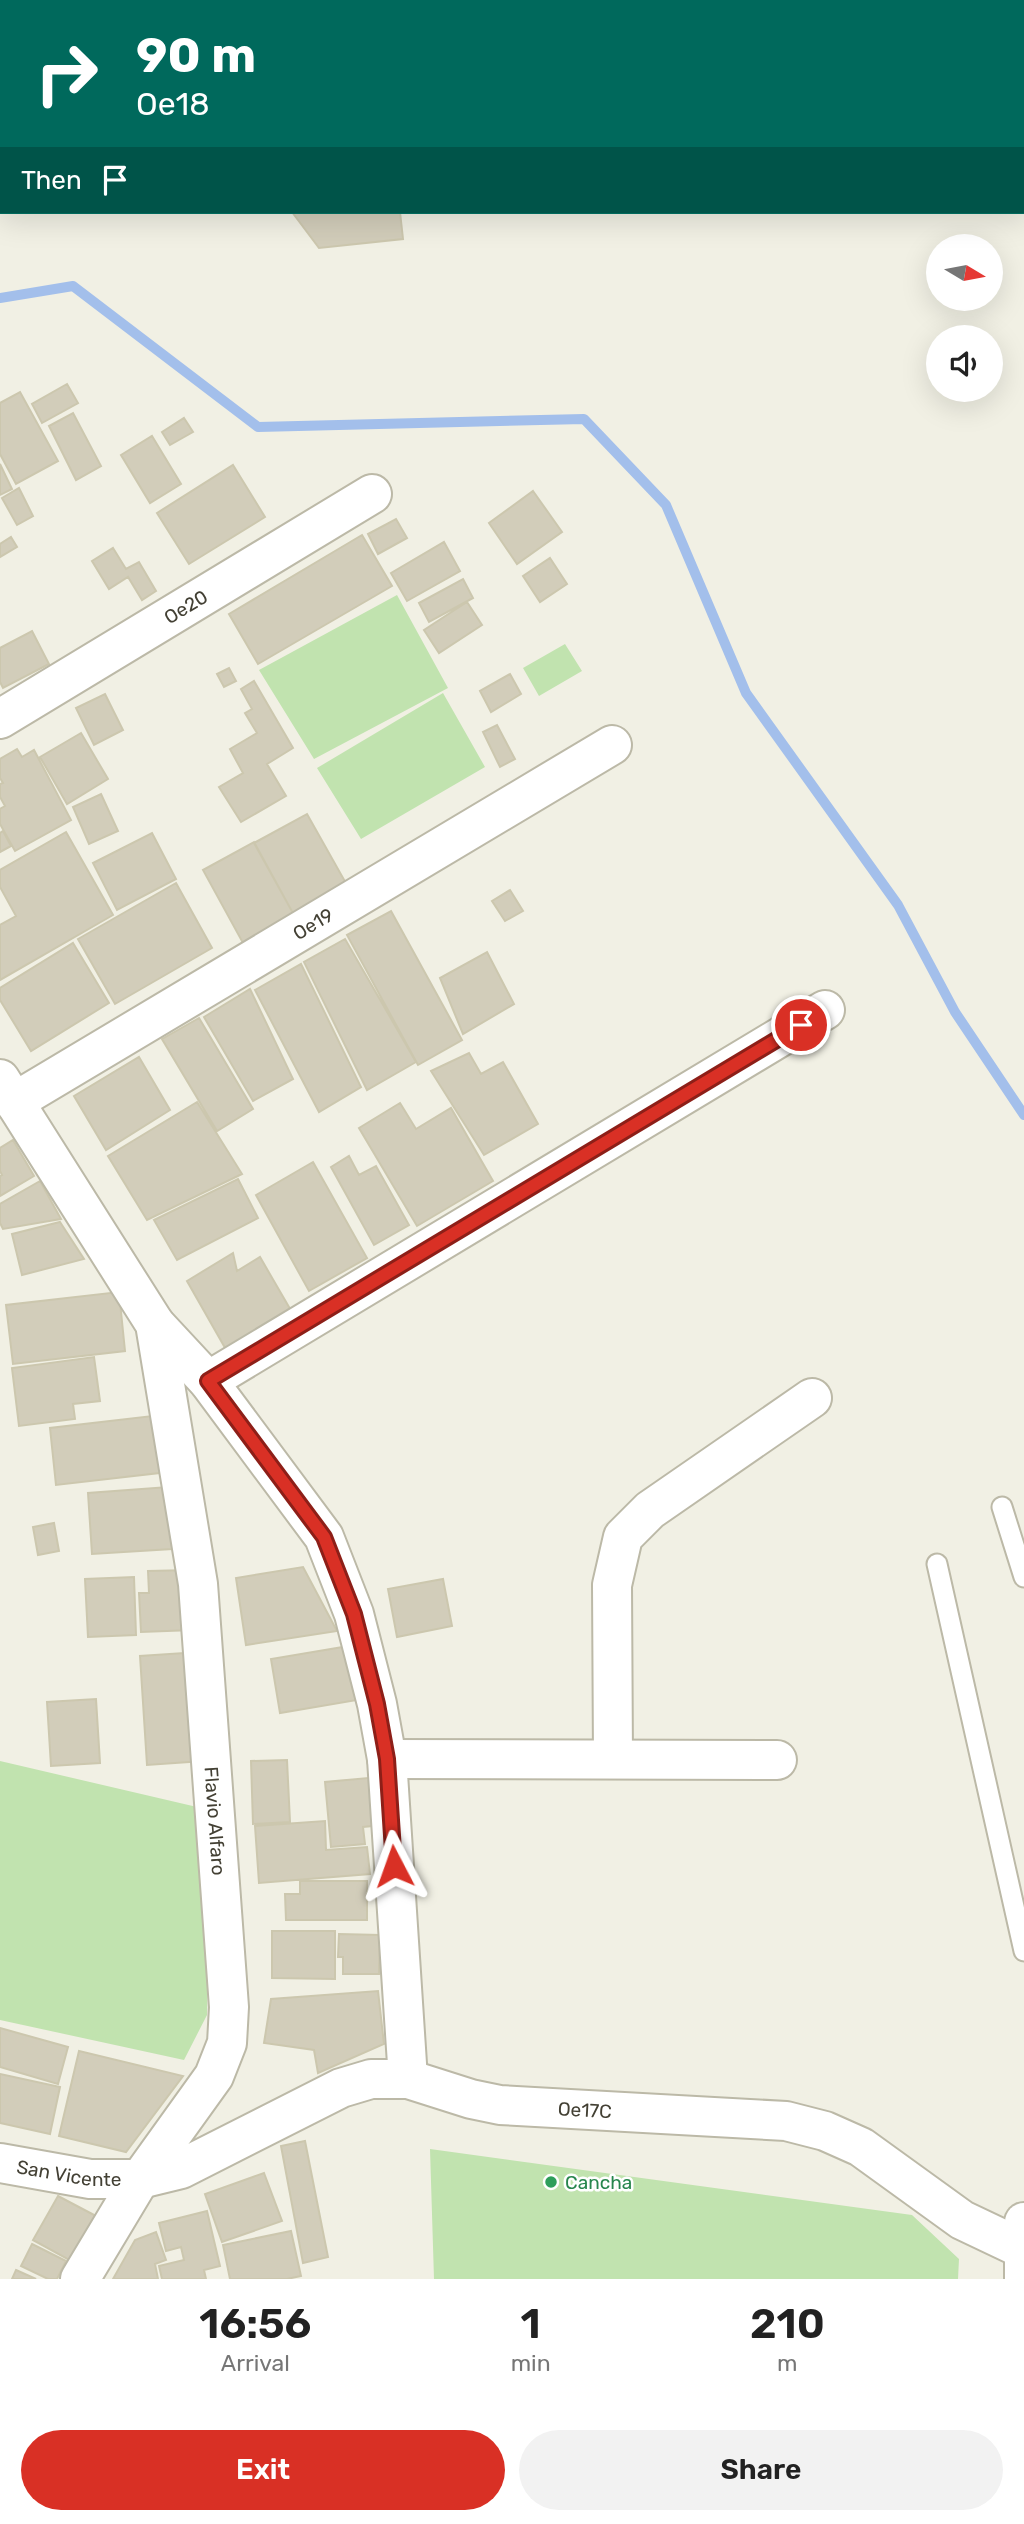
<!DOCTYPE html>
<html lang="en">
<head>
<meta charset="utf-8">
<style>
  :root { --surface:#fff; --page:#f2f2f2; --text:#222; --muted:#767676; --accent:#d93025 }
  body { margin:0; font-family:Rubik,sans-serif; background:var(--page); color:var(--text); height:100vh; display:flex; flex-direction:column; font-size:26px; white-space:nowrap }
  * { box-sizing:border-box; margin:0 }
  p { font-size:23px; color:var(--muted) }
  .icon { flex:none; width:38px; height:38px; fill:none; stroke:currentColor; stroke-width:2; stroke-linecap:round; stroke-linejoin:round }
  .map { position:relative; height:2279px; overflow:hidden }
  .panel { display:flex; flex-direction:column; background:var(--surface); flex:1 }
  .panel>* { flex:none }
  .banner { position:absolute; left:0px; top:0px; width:1026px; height:214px; box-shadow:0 7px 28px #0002; background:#00695c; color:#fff; overflow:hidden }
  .needle { width:46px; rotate:100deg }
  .buttons { position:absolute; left:926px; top:234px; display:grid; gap:14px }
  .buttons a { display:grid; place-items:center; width:77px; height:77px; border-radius:50%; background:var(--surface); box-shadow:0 7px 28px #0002; font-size:35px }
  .pin { position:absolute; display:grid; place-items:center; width:60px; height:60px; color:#fff; margin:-30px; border:4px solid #fff; border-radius:50%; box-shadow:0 2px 7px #0007 }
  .me { position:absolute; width:77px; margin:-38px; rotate:356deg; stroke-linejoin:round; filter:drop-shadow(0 0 5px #0008) }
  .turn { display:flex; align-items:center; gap:24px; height:147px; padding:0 21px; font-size:32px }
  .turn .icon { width:91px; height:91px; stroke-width:2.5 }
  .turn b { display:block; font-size:49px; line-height:60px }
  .then { display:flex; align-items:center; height:66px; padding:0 21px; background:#0003; gap:14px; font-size:26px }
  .eta { display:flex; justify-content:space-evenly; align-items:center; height:119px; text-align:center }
  .eta b { font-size:42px; font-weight:600; line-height:49px }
  .button { display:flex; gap:14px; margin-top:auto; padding:14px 21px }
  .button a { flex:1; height:80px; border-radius:42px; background:var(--accent); color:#fff; font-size:28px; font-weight:600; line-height:80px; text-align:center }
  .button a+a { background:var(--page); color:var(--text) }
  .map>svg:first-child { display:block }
  .green { fill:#c1e3af }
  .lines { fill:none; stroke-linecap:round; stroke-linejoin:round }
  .stream { stroke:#a3bfeb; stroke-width:10 }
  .building { fill:#d2cdba; stroke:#ccc7ae; stroke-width:2 }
  .service-casing { stroke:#bcb9a7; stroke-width:23 }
  .minor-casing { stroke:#bcb9a7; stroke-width:42 }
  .tertiary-casing { stroke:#bcb9a7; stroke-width:42 }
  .service { stroke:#fff; stroke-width:19 }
  .minor { stroke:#fff; stroke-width:38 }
  .tertiary { stroke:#fff; stroke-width:38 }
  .route-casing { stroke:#8d1f18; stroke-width:18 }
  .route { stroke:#d93025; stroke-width:12 }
  .leisure-dot { fill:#2e9e5b; stroke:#fff; stroke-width:2.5 }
  .labels { text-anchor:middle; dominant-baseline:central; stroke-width:5; stroke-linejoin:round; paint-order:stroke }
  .street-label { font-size:19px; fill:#434034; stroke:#fff }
  .leisure-label { font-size:19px; fill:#27864d; stroke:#fff; text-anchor:start }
</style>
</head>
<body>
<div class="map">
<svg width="1024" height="2279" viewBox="0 0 1024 2279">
  <rect width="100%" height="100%" fill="#f1f0e4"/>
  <path class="green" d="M397,595L448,688L314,759L259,670Z
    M565,644L582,671L539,696L523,668Z
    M443,693L485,767L361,839L317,768Z
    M0,1761L197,1807L209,1918L207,2015L184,2060L0,2020Z
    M430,2149L912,2215L959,2259L958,2279H434Z"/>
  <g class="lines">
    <path class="stream" d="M0,298L73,286L258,427L584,419L666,505L746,693L898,905L955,1012L1024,1115"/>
  </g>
  <path class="building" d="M189,0H345V2H190Z
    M292,212H400L403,239L319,248Z
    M67,384L78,403L42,423L32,404Z
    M20,392L58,461L16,484L0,454V403Z
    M73,413L101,466L76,480L49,426Z
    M184,418L193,432L170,445L162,432Z
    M152,436L181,484L150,503L121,455Z
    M0,464L12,489L0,495Z
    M233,465L265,517L189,564L157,513Z
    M19,488L33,516L17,525L2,498Z
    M533,491L562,532L517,564L489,523Z
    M396,519L407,538L378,554L368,534Z
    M362,535L392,586L258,664L229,614Z
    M11,537L17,547L0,557V544Z
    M444,542L460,571L407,601L391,573Z
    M113,548L126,569L139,562L156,591L142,600L128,577L109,589L92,561Z
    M550,558L567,584L540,602L523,576Z
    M463,579L473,598L429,622L419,603Z
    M467,602L482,625L439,653L424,630Z
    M32,631L49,664L3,688L0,682V648Z
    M229,668L236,681L224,687L217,674Z
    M510,674L521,694L491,712L480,691Z
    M254,681L293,748L267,764L286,796L241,822L219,787L243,773L230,749L257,733L245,713L252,709L241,689Z
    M105,694L123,730L94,745L76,708Z
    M497,725L515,759L500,767L483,732Z
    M81,733L108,779L67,804L40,757Z
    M17,749L22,757L34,750L71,820L15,851L0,824V809L5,806L0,797V784L3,783L0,778V759Z
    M101,794L118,831L89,844L73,807Z
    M307,814L347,885L294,915L254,843Z
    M3,831L11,846L0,852V833Z
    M66,832L113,915L0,980V925L16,916L0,887V870Z
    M152,833L176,879L117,910L93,863Z
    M254,842L294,915L243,943L203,870Z
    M176,883L212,948L115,1004L78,939Z
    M510,890L523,911L505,921L492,901Z
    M391,911L462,1040L418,1065L347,935Z
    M345,939L416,1062L367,1090L304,962Z
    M73,943L109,1003L31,1051L0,1000V988Z
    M487,952L514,1004L463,1034L440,978Z
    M301,964L361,1087L319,1112L255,990Z
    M250,989L293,1079L253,1101L204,1017Z
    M199,1018L253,1109L217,1131L162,1039Z
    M469,1053L481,1074L503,1062L538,1124L484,1155L431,1071Z
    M139,1057L170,1110L106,1150L74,1096Z
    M197,1102L242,1174L147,1220L108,1156Z
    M400,1103L416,1129L451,1108L493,1181L417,1226L359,1128Z
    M13,1140L34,1176L0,1196V1176L2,1175L0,1171V1148Z
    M349,1156L359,1175L376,1166L409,1225L374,1245L331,1167Z
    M313,1162L367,1258L309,1291L256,1195Z
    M238,1179L258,1218L177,1260L154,1220Z
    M40,1181L61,1219L3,1229L0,1223V1204Z
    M60,1222L84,1259L22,1275L12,1234Z
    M233,1253L237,1271L260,1257L293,1314L228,1353L187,1281Z
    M119,1292L125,1351L13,1364L6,1305Z
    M94,1357L100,1401L73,1404L75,1419L19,1426L12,1368Z
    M161,1415L168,1472L56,1485L50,1428Z
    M168,1487L172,1549L92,1554L88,1493Z
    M54,1523L59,1551L38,1555L33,1527Z
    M303,1567L337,1631L246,1645L236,1578Z
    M191,1570L193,1630L141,1632L139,1593H149L148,1571Z
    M134,1577L136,1635L88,1637L85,1579Z
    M443,1579L452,1626L397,1637L388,1589Z
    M349,1646L357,1700L280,1713L271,1659Z
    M184,1653L187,1701L200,1708L203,1761L147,1765L140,1656Z
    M96,1699L100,1763L51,1766L47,1702Z
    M287,1760L290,1822L253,1824L251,1761Z
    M379,1777L382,1825L363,1827L365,1844L331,1847L325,1782Z
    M325,1821L326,1850L367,1847L370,1874L259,1883L255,1826Z
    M300,1881H367V1920H286L285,1894H300Z
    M272,1931H335V1979L272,1978Z
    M339,1934L380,1935L379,1974H343V1957H338Z
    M378,1991L384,2044L318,2073L314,2050L264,2043L271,1999Z
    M0,2028L68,2047L58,2084L0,2067Z
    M79,2051L183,2076L126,2152L59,2136Z
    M0,2074L60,2087L50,2134L0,2123Z
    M305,2141L328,2257L303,2263L281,2146Z
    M264,2173L282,2221L222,2242L205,2194Z
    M58,2196L96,2216L71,2261L33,2240Z
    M207,2211L220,2266L204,2270L206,2279H162L159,2266L184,2260L181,2247L166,2251L159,2223Z
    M291,2231L301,2276L287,2279H230L223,2245Z
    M156,2232L166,2260L155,2264L158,2279H113L135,2240Z
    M32,2244L66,2261L57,2279H48L21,2266Z
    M16,2270L36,2279H12Z"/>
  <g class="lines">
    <g class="service-casing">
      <path id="service" d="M1024,102V105
        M1002,1507L1024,1577
        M937,1564L1024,1951"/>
    </g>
    <g class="minor-casing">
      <g id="minor">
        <path id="s1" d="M0,719L372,494"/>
        <path id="s2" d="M14,1102L612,745"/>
        <path d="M155,1324L208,1381L324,1537L354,1614L377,1704L387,1759L408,2079"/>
        <path d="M208,1381L825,1010"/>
        <path d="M387,1759L777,1760"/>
        <path d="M613,1759L612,1585L623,1537L650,1510L812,1398"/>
        <path id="s3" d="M0,2163L90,2179H140L181,2169L341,2088L371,2079H408L471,2099L500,2105L786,2121L825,2131L861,2147L962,2220L1023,2249"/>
      </g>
    </g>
    <g class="tertiary-casing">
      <g id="tertiary">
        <path id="s4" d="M0,1079L155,1324L198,1584L229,2007L227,2043L214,2076L140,2179L80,2279"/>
        <path d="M1024,2222V2278"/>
      </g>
    </g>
    <use href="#service" class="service"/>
    <use href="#minor" class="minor"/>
    <use href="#tertiary" class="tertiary"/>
  </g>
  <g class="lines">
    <g class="route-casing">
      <path id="route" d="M394,1866L387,1759L377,1704L354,1614L324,1537L208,1381L801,1025"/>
    </g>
    <use href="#route" class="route"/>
  </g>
  <circle class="leisure-dot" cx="551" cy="2182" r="7"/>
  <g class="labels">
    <g class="street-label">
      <text stroke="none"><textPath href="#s1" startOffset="217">Oe20</textPath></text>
      <text stroke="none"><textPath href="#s2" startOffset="348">Oe19</textPath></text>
      <text stroke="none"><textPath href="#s4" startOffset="791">Flavio Alfaro</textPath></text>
      <text stroke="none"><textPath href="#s3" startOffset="612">Oe17C</textPath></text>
      <text stroke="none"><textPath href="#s3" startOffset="70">San Vicente</textPath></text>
    </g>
    <g class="leisure-label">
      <text x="565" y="2182">Cancha</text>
    </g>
  </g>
</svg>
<div class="buttons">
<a><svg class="needle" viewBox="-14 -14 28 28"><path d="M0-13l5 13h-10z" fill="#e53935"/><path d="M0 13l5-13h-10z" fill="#767676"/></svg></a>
<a><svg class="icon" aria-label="sound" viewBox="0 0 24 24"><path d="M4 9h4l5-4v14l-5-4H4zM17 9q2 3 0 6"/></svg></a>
</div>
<div class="pin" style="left:801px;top:1025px;background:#d93025"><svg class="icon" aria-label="arrive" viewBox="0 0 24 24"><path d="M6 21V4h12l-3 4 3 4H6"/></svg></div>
<svg class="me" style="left:394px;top:1866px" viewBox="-20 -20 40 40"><path d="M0-17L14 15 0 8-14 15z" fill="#d93025" stroke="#fff" stroke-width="4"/></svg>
<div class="banner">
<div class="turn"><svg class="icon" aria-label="right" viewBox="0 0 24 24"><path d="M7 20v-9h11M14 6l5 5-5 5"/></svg><div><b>90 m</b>Oe18</div></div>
<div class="then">Then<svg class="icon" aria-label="arrive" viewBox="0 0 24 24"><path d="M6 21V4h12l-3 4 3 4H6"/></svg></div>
</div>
</div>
<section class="panel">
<div class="eta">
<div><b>16:56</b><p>Arrival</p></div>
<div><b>1</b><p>min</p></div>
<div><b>210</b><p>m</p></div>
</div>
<div class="button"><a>Exit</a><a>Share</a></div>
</section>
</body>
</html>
